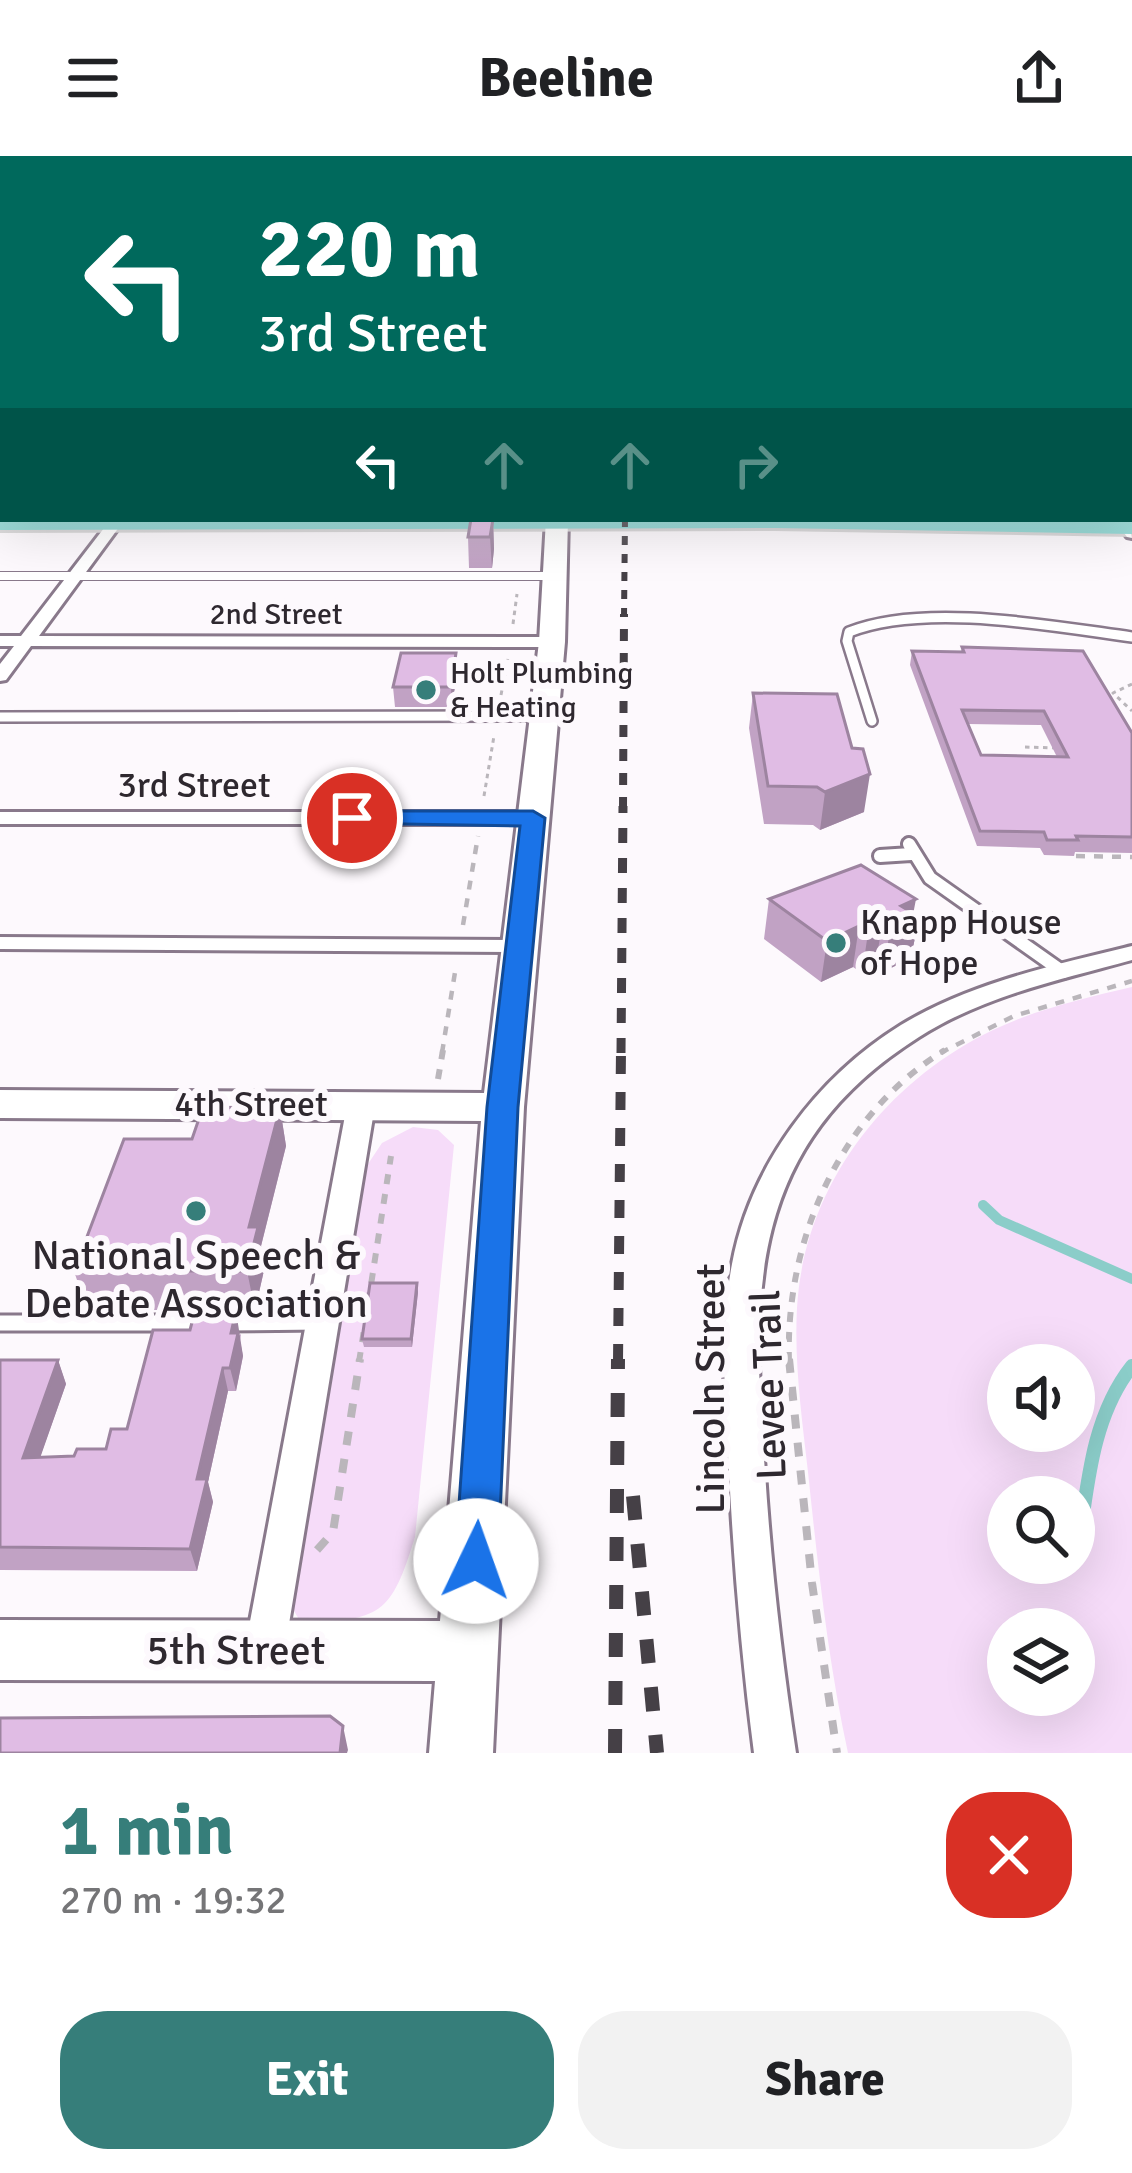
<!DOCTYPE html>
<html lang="en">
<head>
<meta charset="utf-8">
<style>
  :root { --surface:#fff; --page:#f2f2f2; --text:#202124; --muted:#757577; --accent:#367e7a }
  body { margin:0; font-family:Signika,sans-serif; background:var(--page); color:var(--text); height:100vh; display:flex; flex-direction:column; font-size:45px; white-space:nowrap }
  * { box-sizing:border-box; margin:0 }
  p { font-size:39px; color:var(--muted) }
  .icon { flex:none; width:66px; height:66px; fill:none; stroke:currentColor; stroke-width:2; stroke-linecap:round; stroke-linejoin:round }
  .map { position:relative; height:1597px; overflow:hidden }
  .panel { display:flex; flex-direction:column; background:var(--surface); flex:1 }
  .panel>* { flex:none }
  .guide { position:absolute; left:0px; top:0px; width:1134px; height:366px; box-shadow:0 12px 48px #0002; background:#00695c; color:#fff; overflow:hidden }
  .buttons { position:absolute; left:987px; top:1188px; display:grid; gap:24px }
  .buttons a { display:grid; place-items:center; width:108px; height:108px; border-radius:50%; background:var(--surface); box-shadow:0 12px 48px #0002; font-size:60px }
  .pin { position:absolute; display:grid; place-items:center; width:102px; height:102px; color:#fff; margin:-51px; border:6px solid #fff; border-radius:50%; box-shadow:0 3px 12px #0007 }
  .me { position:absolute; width:132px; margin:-66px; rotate:3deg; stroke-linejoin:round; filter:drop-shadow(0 0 9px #0008) }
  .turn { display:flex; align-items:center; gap:42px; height:252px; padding:0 60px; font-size:54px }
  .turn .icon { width:156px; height:156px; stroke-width:2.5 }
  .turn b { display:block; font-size:84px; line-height:102px }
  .lanes { display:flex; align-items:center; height:114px; padding:0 60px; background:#0003; justify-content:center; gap:60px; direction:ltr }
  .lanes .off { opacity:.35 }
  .round { display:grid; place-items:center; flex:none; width:126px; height:126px; border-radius:48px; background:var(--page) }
  .head { display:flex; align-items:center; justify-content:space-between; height:204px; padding:0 60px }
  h1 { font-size:72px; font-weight:700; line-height:90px; color:var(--accent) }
  .cta { display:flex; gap:24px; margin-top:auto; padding:24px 60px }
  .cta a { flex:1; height:138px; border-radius:48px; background:var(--accent); color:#fff; font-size:48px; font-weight:700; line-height:138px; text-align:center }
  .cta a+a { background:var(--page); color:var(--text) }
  header { display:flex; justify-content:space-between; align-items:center; height:156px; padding:0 60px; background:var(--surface); font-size:54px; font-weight:700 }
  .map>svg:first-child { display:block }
  .green { fill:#f6dcf9; fill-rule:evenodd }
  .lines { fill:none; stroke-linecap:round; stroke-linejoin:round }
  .stream-far1 { stroke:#8bcdc9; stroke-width:10 }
  .stream { stroke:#8bcdc9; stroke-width:14 }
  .lane-far3-casing { stroke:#89798b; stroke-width:10 }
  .lane-far2-casing { stroke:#89798b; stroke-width:14 }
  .lane-far1-casing { stroke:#89798b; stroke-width:18 }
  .lane-casing { stroke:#89798b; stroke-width:21 }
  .street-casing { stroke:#89798b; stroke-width:6 }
  .secondary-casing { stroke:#89798b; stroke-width:6 }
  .primary-casing { stroke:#d5d4d5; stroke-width:6 }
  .path-far3 { stroke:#bab6bb; stroke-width:3; stroke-dasharray:4.5 4.5; stroke-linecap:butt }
  .path-far2 { stroke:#bab6bb; stroke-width:4.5; stroke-dasharray:9 9; stroke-linecap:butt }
  .path-far1 { stroke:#bab6bb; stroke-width:6; stroke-dasharray:10 10; stroke-linecap:butt }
  .path { stroke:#bab6bb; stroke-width:8; stroke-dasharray:14 14; stroke-linecap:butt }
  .lane-far3 { stroke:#fff; stroke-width:8 }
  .lane-far2 { stroke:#fff; stroke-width:9 }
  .lane-far1 { stroke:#fff; stroke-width:12 }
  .lane { stroke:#fff; stroke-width:15 }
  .street { fill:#fff; fill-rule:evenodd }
  .secondary { fill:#fff; fill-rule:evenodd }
  .primary { fill:#86d4d0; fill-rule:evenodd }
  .rail-far4 { stroke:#454046; stroke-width:6; stroke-dasharray:9 9; stroke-linecap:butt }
  .rail-far3 { stroke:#454046; stroke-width:8; stroke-dasharray:12 12; stroke-linecap:butt }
  .rail-far2 { stroke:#454046; stroke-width:9; stroke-dasharray:15 15; stroke-linecap:butt }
  .rail-far1 { stroke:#454046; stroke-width:10; stroke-dasharray:18 18; stroke-linecap:butt }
  .rail { stroke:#454046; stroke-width:14; stroke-dasharray:24 24; stroke-linecap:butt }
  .wall { fill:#c1a2c4; fill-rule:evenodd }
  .shaded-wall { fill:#9d84a0 }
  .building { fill:#e0bce4; stroke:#9d84a0; stroke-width:3; fill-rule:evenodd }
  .route { fill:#1a73e8; stroke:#114b97; stroke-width:3 }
  .poi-dot { fill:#367e7a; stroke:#fdf9fd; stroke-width:4.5 }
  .labels { text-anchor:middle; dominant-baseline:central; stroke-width:12; stroke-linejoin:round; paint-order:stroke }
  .far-street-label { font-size:30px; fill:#2e282f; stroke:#fdf9fd }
  .far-poi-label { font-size:30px; fill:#2e282f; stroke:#fdf9fd; text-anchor:start }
  .street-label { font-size:36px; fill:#2e282f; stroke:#fdf9fd }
  .poi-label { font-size:36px; fill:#2e282f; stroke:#fdf9fd; text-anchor:start }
  .near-poi-label { font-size:42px; fill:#2e282f; stroke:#fdf9fd }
  .near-street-label { font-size:42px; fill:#2e282f; stroke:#fdf9fd }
</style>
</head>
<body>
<header><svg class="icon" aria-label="menu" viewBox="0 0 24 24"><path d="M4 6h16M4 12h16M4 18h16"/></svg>Beeline<svg class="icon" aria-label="share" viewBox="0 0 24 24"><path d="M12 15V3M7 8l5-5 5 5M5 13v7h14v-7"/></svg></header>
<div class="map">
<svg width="1132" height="1597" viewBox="0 0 1132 1597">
  <rect width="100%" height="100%" fill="#fdf9fd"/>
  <path class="green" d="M1132,831V1597H848C828,1504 818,1411 808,1316C802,1262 794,1207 797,1152C804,1030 885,926 993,874C1037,853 1085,842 1132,831ZM1074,1209V1275H1008V1209ZM1008,1341H1074V1407H1008ZM1008,1473H1074V1539H1008Z
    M413,971L438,974L454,989L415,1381C391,1459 381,1464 301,1467L289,1446L364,1014L382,987Z"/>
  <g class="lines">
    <path class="stream-far1" d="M983,1049L999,1064L1132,1123"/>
    <path class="stream" d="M1077,1401C1087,1336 1090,1263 1132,1210"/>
    <g class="lane-far3-casing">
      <path id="lane-far3" d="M0,420H555"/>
    </g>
    <g class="lane-far2-casing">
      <path id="lane-far2" d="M0,561L544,560
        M872,565L847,485L849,476C925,446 1051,470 1132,481"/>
    </g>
    <g class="lane-far1-casing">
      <path id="lane-far1" d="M909,688L930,722L1063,816
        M880,700L911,698
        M0,787L515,790"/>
    </g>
    <g class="lane-casing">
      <path id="lane" d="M0,1167H203
        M223,1167L322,1166"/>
    </g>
    <g class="street-casing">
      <path id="street" d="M3,194V202L0,203V195Z
        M0,278H3V286H0Z
        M111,363H125L39,480L552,481L560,486L552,491L31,490L6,524L0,525V508L14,490H0V480H21Z
        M1114,363H1128L1132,382L1127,381Z
        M0,656H533L543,662L533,668H0Z
        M1132,790V804C1059,824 983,840 919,881C747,990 751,1136 765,1316C771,1410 782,1504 796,1597H754C742,1504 734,1410 729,1316C725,1247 719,1176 732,1108C750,1010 817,921 901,869C970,827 1054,809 1132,790Z
        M361,940L371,942L375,949L285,1492L279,1506L265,1512L251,1506L245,1492L347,949L351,942Z"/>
    </g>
    <g class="secondary-casing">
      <path id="secondary" d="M546,363H568L565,486L524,951L493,1597H429L435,1525L0,1524V1464L440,1465L481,965L0,962V934L484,937L539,486Z"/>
    </g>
    <g class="primary-casing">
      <path id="primary" d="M0,360L1070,363L1132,364V378L775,372L0,374Z"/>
    </g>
    <path class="path-far3" d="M513,468L517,438
      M1132,528L1113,537L1132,555
      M501,539L508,503
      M1025,591L1056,592
      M484,640L494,580"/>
    <path class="path-far2" d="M1076,700L1132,701
      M463,769L478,680
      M442,897L456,810
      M940,897L1014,860L1132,825"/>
    <path class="path-far1" d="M438,923L443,894
      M359,1206L391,1000
      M789,1206C785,1085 839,959 945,894"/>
    <path class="path" d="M789,1203L812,1427L837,1597
      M317,1394L333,1376L360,1203"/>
    <use href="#lane-far3" class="lane-far3"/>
    <use href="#lane-far2" class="lane-far2"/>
    <use href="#lane-far1" class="lane-far1"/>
    <use href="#lane" class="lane"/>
    <use href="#street" class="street"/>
    <use href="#secondary" class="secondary"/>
    <use href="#primary" class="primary"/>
    <path class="rail-far4" d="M624,461L625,363"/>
    <path class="rail-far3" d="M623,653L624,458"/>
    <path class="rail-far2" d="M621,897L623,650"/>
    <path class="rail-far1" d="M618,1206L621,894"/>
    <path class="rail" d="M633,1340L657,1597
      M615,1597L618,1203"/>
  </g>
  <path class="wall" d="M493,363L494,393L492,412H469L468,381Z
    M962,491L1132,577V697L1075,696L1074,700L1044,699L1040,692L977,690L910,509L912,495L961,496ZM968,568L1041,569L1057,601L981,599Z
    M457,516L452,551H395L393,531Z
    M753,537L864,656L820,674L813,669L764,668L749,572Z
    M769,743L913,758L919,761L911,802L883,816L875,811L862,817L853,811L821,826L764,783Z
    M280,952L286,990L261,1090L265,1110L255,1154H87L74,1115L192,983Z
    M418,1136L412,1191H364L362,1183Z
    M241,1178L240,1185L243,1200L236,1235H228L208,1326L213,1346L197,1415L0,1414V1204H58L66,1228L40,1301L74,1300L106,1293Z"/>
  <path class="shaded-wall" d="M493,363L494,393L492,412L490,381Z
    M456,497L457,516L452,551L451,531Z
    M870,618L864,656L820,674L825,636Z
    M916,743L912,764L919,761L911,802L883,816L890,775L901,750Z
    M859,770L853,811L821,826L827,785Z
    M882,770L875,811L862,817L868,777Z
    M280,952L286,990L261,1090L265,1110L255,1154L247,1115L249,1071Z
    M417,1127L418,1136L412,1191L411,1183Z
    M236,1155L243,1200L236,1235L230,1212L231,1177Z
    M58,1204L66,1228L32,1325L23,1302Z
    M223,1212L228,1235L208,1326L213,1346L197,1415L190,1393L197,1323Z
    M343,1570L348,1594L347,1597H340Z"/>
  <path class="building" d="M471,363H493L490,381H468Z
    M962,491L1083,495L1132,577V681L1076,680L1078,684H1047L1044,676L980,675L912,495L964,496ZM962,554L1044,555L1068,601L981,599Z
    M401,497H456L451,531H393Z
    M753,537L837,538L852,592L863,593L870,618L825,636L817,631L768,630Z
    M861,709L916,743L901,750L919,761L890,775L882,770L868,777L859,770L827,785L769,743Z
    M203,951L280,952L249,1071H258L247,1115H74L124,983H192Z
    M370,1127H417L411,1183H362Z
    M195,1155H236L231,1177H238L230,1212H223L197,1323H207L190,1393L0,1391V1204H58L23,1302L74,1300L77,1293H106L111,1273H127L153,1174H190Z
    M330,1560L343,1570L340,1597H0V1562Z"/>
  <linearGradient id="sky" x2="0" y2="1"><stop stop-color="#83bedc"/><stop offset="0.46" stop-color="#fefcfe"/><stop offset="1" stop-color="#fefcfe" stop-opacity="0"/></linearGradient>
  <rect width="1132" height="412" fill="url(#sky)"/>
  <path class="route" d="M352,655H533L545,662L518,951L498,1405L492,1419L476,1425L461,1419L455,1405L487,951L520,670L343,667L340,662Z"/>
  <g class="poi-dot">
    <circle cx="426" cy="534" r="12"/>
    <circle cx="836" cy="787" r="12"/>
    <circle cx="196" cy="1055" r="12"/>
  </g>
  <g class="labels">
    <g class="far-street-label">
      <text x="276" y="458">2nd Street</text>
    </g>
    <g class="far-poi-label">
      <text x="450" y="517">Holt Plumbing<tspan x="450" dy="34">&amp; Heating</tspan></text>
    </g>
    <g class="street-label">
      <text x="194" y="629">3rd Street</text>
      <text x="251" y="948">4th Street</text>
    </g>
    <g class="poi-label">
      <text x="860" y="766">Knapp House<tspan x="860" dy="41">of Hope</tspan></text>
    </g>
    <g class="near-poi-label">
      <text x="196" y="1099">National Speech &amp;<tspan x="196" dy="48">Debate Association</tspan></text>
    </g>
    <g class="near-street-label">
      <text transform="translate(769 1229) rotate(-92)">Levee Trail</text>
      <text transform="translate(710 1233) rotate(-90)">Lincoln Street</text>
      <text x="236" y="1494">5th Street</text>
    </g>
  </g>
</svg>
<div class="buttons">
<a><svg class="icon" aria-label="sound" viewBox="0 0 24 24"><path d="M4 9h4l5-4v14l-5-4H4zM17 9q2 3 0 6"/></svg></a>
<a><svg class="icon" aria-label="search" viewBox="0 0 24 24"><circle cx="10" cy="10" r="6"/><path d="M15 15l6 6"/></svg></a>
<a><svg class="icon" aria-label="layers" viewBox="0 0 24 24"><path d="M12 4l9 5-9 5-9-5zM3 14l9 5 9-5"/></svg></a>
</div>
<div class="pin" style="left:352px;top:662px;background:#d93025"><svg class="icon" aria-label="arrive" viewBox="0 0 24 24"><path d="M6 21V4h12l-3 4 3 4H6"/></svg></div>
<svg class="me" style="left:476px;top:1405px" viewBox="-20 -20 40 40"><circle r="19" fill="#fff"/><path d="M0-13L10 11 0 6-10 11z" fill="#1a73e8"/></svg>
<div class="guide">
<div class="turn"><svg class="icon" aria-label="left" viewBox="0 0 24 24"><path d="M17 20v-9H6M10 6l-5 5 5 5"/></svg><div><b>220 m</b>3rd Street</div></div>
<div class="lanes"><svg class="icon" aria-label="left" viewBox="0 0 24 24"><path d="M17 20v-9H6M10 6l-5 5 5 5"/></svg><svg class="icon off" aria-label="ahead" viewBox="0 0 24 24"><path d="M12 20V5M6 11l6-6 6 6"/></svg><svg class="icon off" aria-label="ahead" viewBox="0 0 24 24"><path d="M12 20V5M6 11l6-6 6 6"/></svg><svg class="icon off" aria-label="right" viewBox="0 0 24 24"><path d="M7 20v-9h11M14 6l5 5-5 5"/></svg></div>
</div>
</div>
<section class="panel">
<div class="head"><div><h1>1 min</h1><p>270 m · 19:32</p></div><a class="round" style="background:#d93025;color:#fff"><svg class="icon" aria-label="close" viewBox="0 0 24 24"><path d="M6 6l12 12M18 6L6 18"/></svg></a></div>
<div class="cta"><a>Exit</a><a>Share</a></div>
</section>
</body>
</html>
